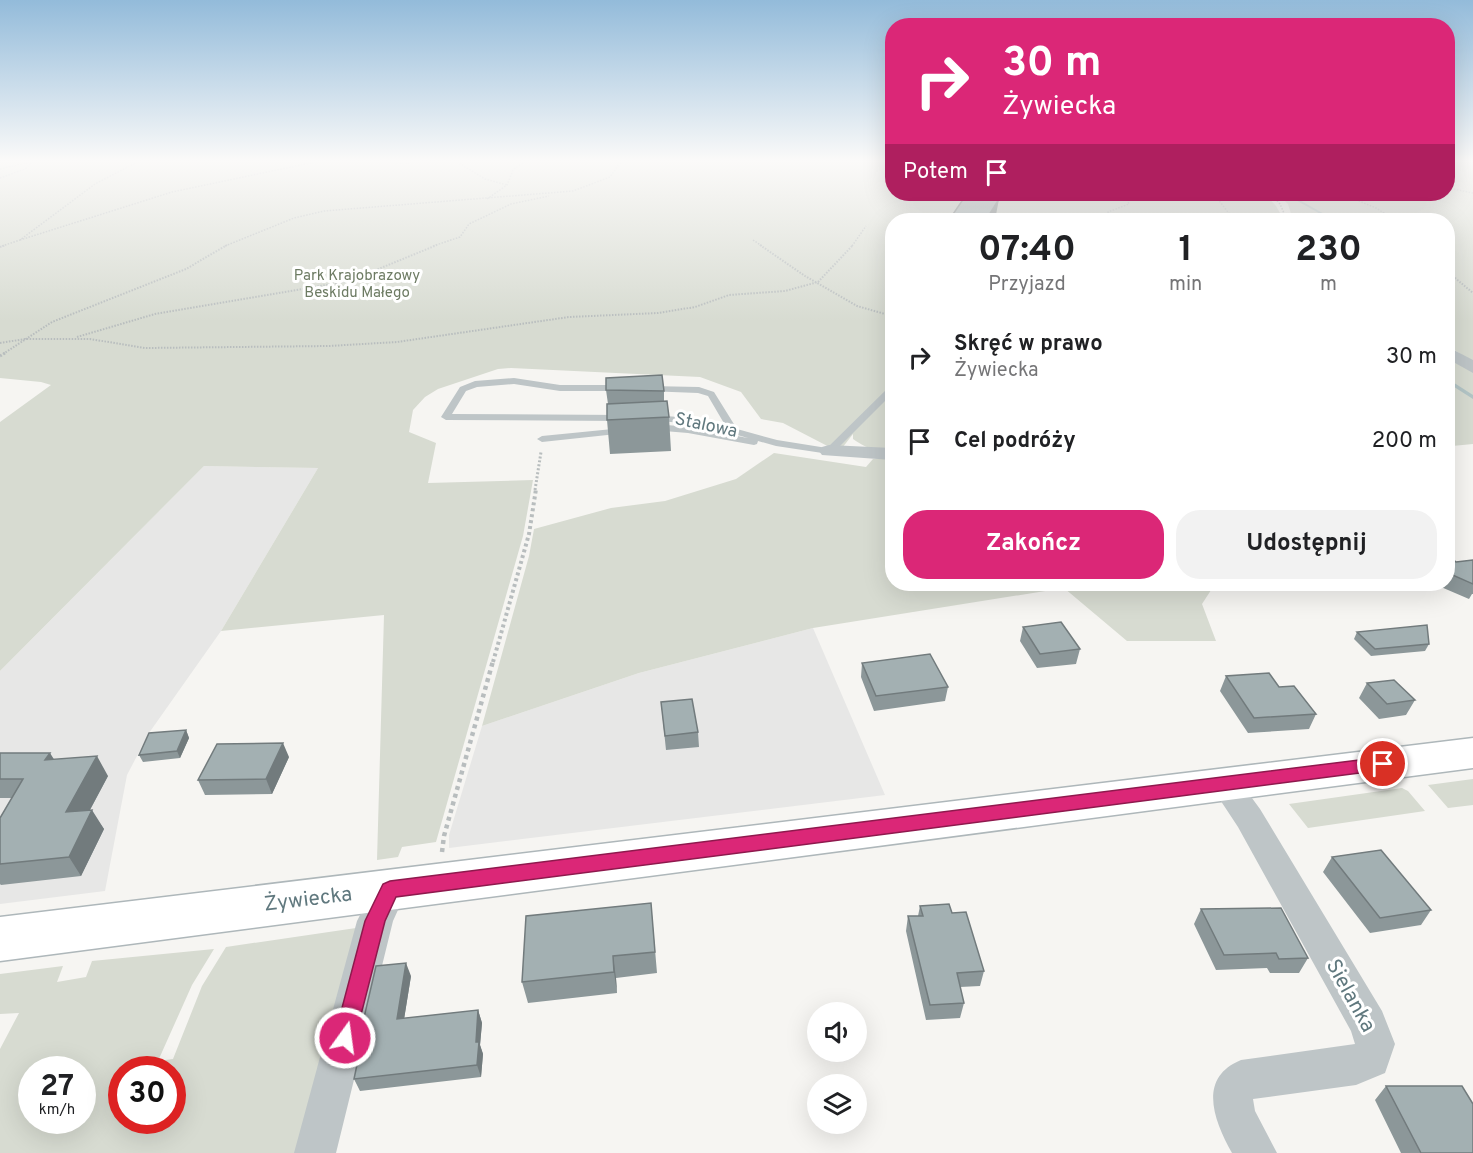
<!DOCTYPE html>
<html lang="pl">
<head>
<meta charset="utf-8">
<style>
  :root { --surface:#fff; --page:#f2f2f2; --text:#202124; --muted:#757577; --accent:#db2777 }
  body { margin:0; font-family:Overpass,sans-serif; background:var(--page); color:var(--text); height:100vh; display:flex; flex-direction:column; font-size:22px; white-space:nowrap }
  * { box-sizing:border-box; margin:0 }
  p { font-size:20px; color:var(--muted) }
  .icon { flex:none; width:33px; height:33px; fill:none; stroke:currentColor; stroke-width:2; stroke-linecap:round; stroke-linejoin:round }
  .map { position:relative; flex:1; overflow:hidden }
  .panel { position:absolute; left:885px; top:213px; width:570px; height:378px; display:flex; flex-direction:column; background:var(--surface); border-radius:24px; box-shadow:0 6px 24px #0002 }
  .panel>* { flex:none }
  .hud { position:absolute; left:885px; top:18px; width:570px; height:183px; border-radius:24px; box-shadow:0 6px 24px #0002; background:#db2777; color:#fff; overflow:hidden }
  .fabs { position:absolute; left:807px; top:1002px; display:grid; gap:12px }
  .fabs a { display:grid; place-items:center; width:60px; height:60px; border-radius:50%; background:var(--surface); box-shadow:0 6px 24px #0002; font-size:30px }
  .speed { position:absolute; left:18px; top:1056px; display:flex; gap:12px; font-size:30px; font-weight:700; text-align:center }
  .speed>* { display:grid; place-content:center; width:78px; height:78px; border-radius:50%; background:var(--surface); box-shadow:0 6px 24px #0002; line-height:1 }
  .speed small { font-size:15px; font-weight:400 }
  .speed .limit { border:9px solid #d22; background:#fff; color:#111 }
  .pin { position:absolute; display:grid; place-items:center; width:51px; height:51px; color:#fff; margin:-26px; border:3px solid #fff; border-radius:50%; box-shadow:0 2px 6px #0007 }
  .me { position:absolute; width:66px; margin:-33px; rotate:14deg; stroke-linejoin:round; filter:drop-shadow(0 0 4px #0008) }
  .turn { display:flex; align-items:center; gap:21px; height:126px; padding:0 18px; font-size:27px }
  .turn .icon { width:78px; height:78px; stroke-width:2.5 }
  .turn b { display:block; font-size:42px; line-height:51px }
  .then { display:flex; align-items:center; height:57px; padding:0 18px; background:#0003; gap:12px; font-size:22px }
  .eta { display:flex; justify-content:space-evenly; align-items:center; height:102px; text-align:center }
  .eta b { font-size:36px; font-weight:700; line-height:42px }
  .cta { display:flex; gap:12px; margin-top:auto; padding:12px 18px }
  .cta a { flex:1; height:69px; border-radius:24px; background:var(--accent); color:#fff; font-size:24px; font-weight:700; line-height:69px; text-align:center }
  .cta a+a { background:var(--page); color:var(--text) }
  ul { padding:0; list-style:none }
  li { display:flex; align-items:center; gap:18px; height:84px; padding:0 18px }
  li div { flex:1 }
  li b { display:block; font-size:22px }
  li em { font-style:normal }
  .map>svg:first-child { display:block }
  .built { fill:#e7e7e6 }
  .green { fill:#d7dbd1; fill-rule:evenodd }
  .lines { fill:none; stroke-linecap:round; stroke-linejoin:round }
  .stream { fill:#b3c5c6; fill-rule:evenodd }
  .secondary-casing { stroke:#aeb7ba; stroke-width:3 }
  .path-far4 { stroke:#b8bdbe; stroke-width:1.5; stroke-dasharray:1.5 1.5; stroke-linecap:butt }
  .path-far3 { stroke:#b8bdbe; stroke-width:2; stroke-dasharray:1.5 1.5; stroke-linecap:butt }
  .path-far2 { stroke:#b8bdbe; stroke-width:3; stroke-dasharray:2 2; stroke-linecap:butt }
  .path-far1 { stroke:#b8bdbe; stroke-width:4; stroke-dasharray:3 3; stroke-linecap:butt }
  .path { stroke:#b8bdbe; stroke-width:4.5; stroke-dasharray:4 4; stroke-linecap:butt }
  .lane { fill:#bec5c7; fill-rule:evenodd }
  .street { fill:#bec5c7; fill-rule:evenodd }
  .secondary { fill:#fff; fill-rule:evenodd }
  .wall { fill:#8c9799 }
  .shaded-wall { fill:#727b7d }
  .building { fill:#a3b0b2; stroke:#727b7d; stroke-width:1.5 }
  .route { fill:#db2777; stroke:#8e194d; stroke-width:1.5 }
  .labels { text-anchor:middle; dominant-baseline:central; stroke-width:6; stroke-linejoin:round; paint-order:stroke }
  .far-park-label { font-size:15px; fill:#6d7b63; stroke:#fff }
  .street-label { font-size:18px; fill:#60787e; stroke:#fff }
  .near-street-label { font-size:21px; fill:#60787e; stroke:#fff }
</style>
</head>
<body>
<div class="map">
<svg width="1473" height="1153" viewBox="0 0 1473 1153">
  <rect width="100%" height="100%" fill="#f6f5f2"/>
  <path class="built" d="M204,466L318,468L221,631L149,733L127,775L105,891L0,904V671Z
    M813,628L885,795L449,848V835L482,726L639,673Z"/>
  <path class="green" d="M0,160H892V194H1265L1276,206L1284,220H892V385L878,405L892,392V451C878,452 865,448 853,439V434L839,452L783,423L761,419L741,392L700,377L511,368L498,369L438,389L425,397L413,410L409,432L436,443L428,483L533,480L523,536L436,842L402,847L398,857L377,860L384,615L221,631L318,468L204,466L0,671V422L51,385L41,382L0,378Z
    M1448,160H1473V362L1448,346V220H1293L1288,204L1278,194H1448Z
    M1448,355L1473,371V444L1452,446L1448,444Z
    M774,453L866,467L873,459L892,458V584H1215L1202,604L1216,641H1127L1064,588L813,628L639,673L482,726L529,556L534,529L611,508L665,501L736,479Z
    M1473,779V805L1448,808L1428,785Z
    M1402,788L1408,791L1425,811L1308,828L1289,804Z
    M356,928L304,1153H0V1049L19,1013L0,1014V974L63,966L57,982L86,977L92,961L214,949L192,985L158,1061L173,1059L202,986L226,947ZM32,1070H82V1120H32ZM122,1070H172V1120H122Z"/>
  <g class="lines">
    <path class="stream" d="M1285,194H1289L1335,220H1331Z
      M1448,379L1473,395V399L1448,383Z"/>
    <g class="secondary-casing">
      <path id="secondary" d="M1473,738V768L0,961V917Z"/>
    </g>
    <path class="path-far4" d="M33,160H76
      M454,160L485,179L507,185
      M843,160L892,162
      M0,169L31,162
      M0,178L25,169L33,161
      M1448,188L1473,193
      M1214,194L1234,220
      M1271,194L1280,204L1287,220
      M1342,194L1376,208L1395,220
      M487,199L507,185L513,170L526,160
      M1114,220L1108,212L1129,204L1127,200L1129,195L1133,194
      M20,240L172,192L310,163L328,160L412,163
      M753,240L762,246
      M2,246L20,240L95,184L141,160
      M225,246L294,218L324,211L573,191L610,177L622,160
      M433,246L460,237L469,224L511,204L549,196
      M852,246L866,226"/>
    <path class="path-far3" d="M760,245L805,276L857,306L892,316
      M0,247L6,245
      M1448,272L1473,293
      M77,337L155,314L349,281L437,245
      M0,343L25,339H90L145,348L329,346L397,342L569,317L658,313L695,307L729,295L785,291L818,282L853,245
      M3,354L52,322L186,269L227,245"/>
    <path class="path-far2" d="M0,356L5,353
      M535,490L541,452"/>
    <path class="path-far1" d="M493,662L529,534L536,489"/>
    <path class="path" d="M442,852L444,836L493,661"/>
    <path class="lane" d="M514,378L560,385H623L627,388L623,391H560L514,384L477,387L466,391L452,414L623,415L628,418L623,421L446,420L441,417L460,387L475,381Z
      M649,386L699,387L714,392L737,429L777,440L827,448L889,387L892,386V394L833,453L829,454L776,446L758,441L757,444L754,445L688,433L652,430L650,428C663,419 730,435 748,438L702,425L650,420L648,418L653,415L703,419L725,425L708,396L698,393L646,391V387Z
      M623,428L628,431L626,433L542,442L537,439L542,436Z"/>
    <path class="street" d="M1448,347L1473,360V373L1448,359Z
      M829,445L892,448V460L822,455L819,451L822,447Z
      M1224,771L1235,775L1260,809L1382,1011L1395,1044L1385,1073L1356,1085L1253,1099L1255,1111L1277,1153H1232C1214,1121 1197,1078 1241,1060L1355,1044L1351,1031L1238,827L1209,783L1213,775Z
      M390,875L402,880L407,890L393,921L336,1153H294L357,921L378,880Z"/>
    <use href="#secondary" class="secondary"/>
  </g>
  <path class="wall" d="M606,390L664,391V401L669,417L671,451L610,454L607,420L608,404Z
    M1448,555L1456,562L1473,560V594H1472L1469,599L1434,584H1448Z
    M1023,627L1080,649L1076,664L1037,668L1020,641Z
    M1357,632L1429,644L1425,651L1371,656L1354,639Z
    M862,663L948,687L945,701L874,711L861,677Z
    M1226,676L1279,687L1316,714L1309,729L1248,733L1220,691Z
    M1367,683L1415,700L1406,715L1379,719L1359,698Z
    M661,702L698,732L699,747L666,750Z
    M186,730L189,738L180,758L143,762L139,755Z
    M0,753L54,760L108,776L90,810L104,829L81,876L1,885L0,884V818L12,798H0Z
    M289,757L272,794L205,795L198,780Z
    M1332,857L1431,910L1421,925L1370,933L1323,872Z
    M651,903L657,973L616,978L617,993L528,1003L522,982Z
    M920,906L952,913L984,971L980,986L960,987L964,1003L960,1018L926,1020L906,931L908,916H918Z
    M1201,909L1308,958L1299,973H1270L1267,968L1216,970L1194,924Z
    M411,976L404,1019L478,1010L482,1023L480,1045L483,1054L481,1077L360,1091L354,1079L365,1026L363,1022Z
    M1386,1086L1473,1153H1401L1375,1100Z"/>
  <path class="shaded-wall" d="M999,199L995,220H986Z
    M186,730L189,738L180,758L177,751Z
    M283,743L289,757L272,794L266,779Z
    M50,753L62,772L45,760Z
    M97,756L108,776L78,832L66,812Z
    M92,810L104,829L81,876L69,857Z
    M613,956L616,978L617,993L614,972Z
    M406,963L411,976L402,1032L397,1019Z
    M478,1010L482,1023L480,1045L483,1054L481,1077L477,1065L476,1042Z"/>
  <path class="building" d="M966,195L999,199L986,220H949Z
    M662,375L664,391L606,390V378Z
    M667,401L669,417L607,420V404Z
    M1448,555L1456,562L1473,560V584L1448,573Z
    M1061,622L1080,649L1040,654L1023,627Z
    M1427,625L1429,644L1375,649L1357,632Z
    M930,654L948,687L876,696L862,663Z
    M1269,673L1279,687L1294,686L1316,714L1254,718L1226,676Z
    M1394,680L1415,700L1387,704L1367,683Z
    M692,699L698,732L665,736L661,702Z
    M186,730L177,751L139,755L149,733Z
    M283,743L266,779L198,780L217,744Z
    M0,753H50L45,760L97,756L66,812L92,810L69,857L0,864V818L23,779H0Z
    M1381,850L1431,910L1380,918L1332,857Z
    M651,903L655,952L613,956L614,972L522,982L526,916Z
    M949,904L952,913L966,912L984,971L957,973L964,1003L930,1005L908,916H923L920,906Z
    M1281,908L1308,958L1279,959L1276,953L1224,955L1201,909Z
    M406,963L397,1019L478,1010L476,1042H479L477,1065L354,1079L366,1022H363L376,966Z
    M1386,1086H1462L1473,1104V1153H1421Z"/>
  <linearGradient id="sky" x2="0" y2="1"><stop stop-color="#93bbda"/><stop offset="0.5" stop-color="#fbfaf9"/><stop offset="1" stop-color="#fbfaf9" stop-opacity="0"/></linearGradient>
  <rect width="1473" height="322" fill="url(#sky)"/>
  <path class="route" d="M1383,757L1389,759L1391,764L1389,768L1383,770L396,897L385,921L353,1046L345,1049L337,1046L334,1038L365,921L383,884L390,881Z"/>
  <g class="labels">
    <g class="far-park-label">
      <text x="357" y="276">Park Krajobrazowy<tspan x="357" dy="17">Beskidu Małego</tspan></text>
    </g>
    <g class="street-label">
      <text transform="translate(706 426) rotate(12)">Stalowa</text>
    </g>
    <g class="near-street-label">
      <text transform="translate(308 900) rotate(-7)">Żywiecka</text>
      <text transform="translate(1350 996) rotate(61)">Sielanka</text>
    </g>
  </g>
</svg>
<div class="fabs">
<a><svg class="icon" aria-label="sound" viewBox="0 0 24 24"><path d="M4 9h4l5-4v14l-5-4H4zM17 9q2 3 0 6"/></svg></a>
<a><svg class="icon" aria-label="layers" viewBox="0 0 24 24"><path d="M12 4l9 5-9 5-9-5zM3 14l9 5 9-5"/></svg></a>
</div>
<div class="speed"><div>27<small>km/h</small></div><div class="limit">30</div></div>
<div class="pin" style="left:1383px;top:764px;background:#d93025"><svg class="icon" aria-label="arrive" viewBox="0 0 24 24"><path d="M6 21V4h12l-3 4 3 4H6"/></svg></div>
<svg class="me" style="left:345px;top:1038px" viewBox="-20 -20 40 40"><circle r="17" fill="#db2777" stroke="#fff" stroke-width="3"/><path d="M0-11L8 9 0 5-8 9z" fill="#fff"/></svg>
<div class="hud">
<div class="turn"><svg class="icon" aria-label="right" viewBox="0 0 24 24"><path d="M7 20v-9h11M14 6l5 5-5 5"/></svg><div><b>30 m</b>Żywiecka</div></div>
<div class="then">Potem<svg class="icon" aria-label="arrive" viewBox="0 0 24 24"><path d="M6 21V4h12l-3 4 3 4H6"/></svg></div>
</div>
<section class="panel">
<div class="eta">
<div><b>07:40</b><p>Przyjazd</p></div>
<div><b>1</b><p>min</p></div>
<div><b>230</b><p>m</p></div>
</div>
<ul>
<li><svg class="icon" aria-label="right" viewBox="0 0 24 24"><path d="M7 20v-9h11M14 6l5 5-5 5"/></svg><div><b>Skręć w prawo</b><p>Żywiecka</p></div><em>30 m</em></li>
<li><svg class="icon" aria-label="arrive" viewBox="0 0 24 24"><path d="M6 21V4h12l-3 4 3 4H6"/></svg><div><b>Cel podróży</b></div><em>200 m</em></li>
</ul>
<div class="cta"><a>Zakończ</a><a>Udostępnij</a></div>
</section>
</div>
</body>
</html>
